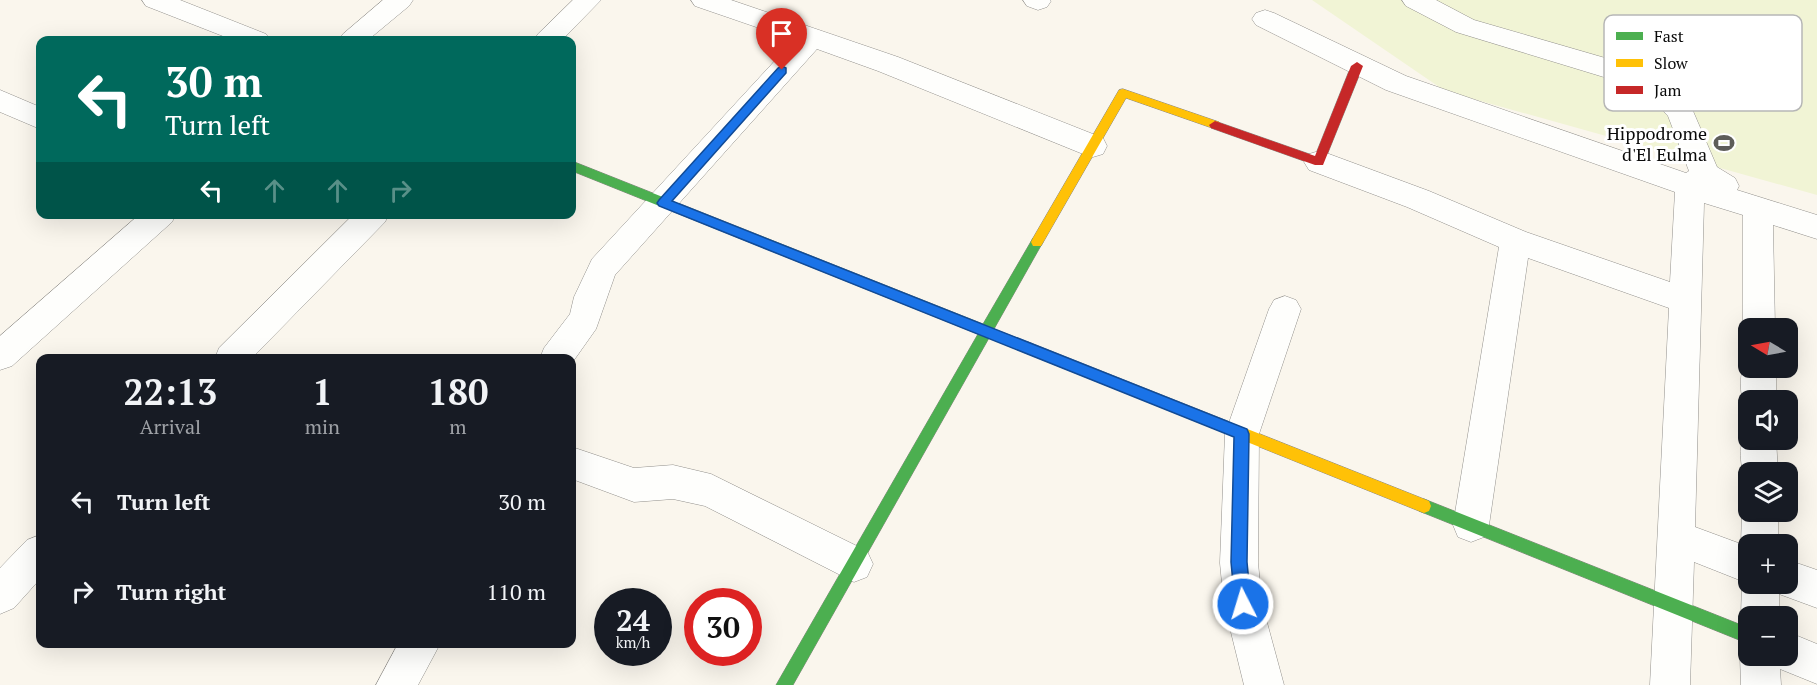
<!DOCTYPE html>
<html lang="en">
<head>
<meta charset="utf-8">
<style>
  :root { --surface:#171b24; --page:#20242c; --text:#f1f3f6; --muted:#9ea1a6 }
  body { margin:0; font-family:"PT Serif",serif; background:var(--page); color:var(--text); height:100vh; display:flex; flex-direction:column; font-size:22px; white-space:nowrap }
  * { box-sizing:border-box; margin:0 }
  p { font-size:20px; color:var(--muted) }
  .icon { flex:none; width:33px; height:33px; fill:none; stroke:currentColor; stroke-width:2; stroke-linecap:round; stroke-linejoin:round }
  .map { position:relative; flex:1; overflow:hidden }
  .sheet { position:absolute; left:36px; top:354px; width:540px; height:294px; display:flex; flex-direction:column; background:var(--surface); border-radius:12px; box-shadow:0 6px 24px #0002 }
  .sheet>* { flex:none }
  .hud { position:absolute; left:36px; top:36px; width:540px; height:183px; border-radius:12px; box-shadow:0 6px 24px #0002; background:#00695c; color:#fff; overflow:hidden }
  .needle { width:39px; rotate:280deg }
  .tools { position:absolute; left:1738px; top:318px; display:grid; gap:12px }
  .tools a { display:grid; place-items:center; width:60px; height:60px; border-radius:12px; background:var(--surface); box-shadow:0 6px 24px #0002; font-size:30px }
  .speed { position:absolute; left:594px; top:588px; display:flex; gap:12px; font-size:30px; font-weight:700; text-align:center }
  .speed>* { display:grid; place-content:center; width:78px; height:78px; border-radius:50%; background:var(--surface); box-shadow:0 6px 24px #0002; line-height:1 }
  .speed small { font-size:15px; font-weight:400 }
  .speed .limit { border:9px solid #d22; background:#fff; color:#111 }
  .pin { position:absolute; display:grid; place-items:center; width:51px; height:51px; color:#fff; margin:-62px -26px; border-radius:50% 50% 50% 0; rotate:-45deg; box-shadow:0 0 6px #0007 }
  .pin .icon { rotate:45deg }
  .me { position:absolute; width:66px; margin:-33px; rotate:355deg; stroke-linejoin:round; filter:drop-shadow(0 0 4px #0008) }
  .turn { display:flex; align-items:center; gap:21px; height:126px; padding:0 30px; font-size:27px }
  .turn .icon { width:78px; height:78px; stroke-width:2.5 }
  .turn b { display:block; font-size:42px; line-height:51px }
  .lanes { display:flex; align-items:center; height:57px; padding:0 30px; background:#0003; justify-content:center; gap:30px; direction:ltr }
  .lanes .off { opacity:.35 }
  .eta { display:flex; justify-content:space-evenly; align-items:center; height:102px; text-align:center }
  .eta b { font-size:36px; font-weight:600; line-height:42px }
  ul { padding:0; list-style:none }
  li { display:flex; align-items:center; gap:18px; height:90px; padding:0 30px }
  li div { flex:1 }
  li b { display:block; font-size:22px }
  li em { font-style:normal }
  .map>svg:first-child { display:block }
  .pitch { fill:#f1f4d5 }
  .lines { fill:none; stroke-linecap:round; stroke-linejoin:round }
  .street-casing { stroke:#92908c; stroke-width:1 }
  .fast-casing { stroke:#898783; stroke-width:1 }
  .slow-casing { stroke:#898783; stroke-width:1 }
  .jam-casing { stroke:#898783; stroke-width:1 }
  .street { fill:#fefefc; fill-rule:evenodd }
  .fast { fill:#4caf50; fill-rule:evenodd }
  .slow { fill:#ffc107; fill-rule:evenodd }
  .jam { fill:#c62828; fill-rule:evenodd }
  .route { fill:#1a73e8; stroke:#114b97; stroke-width:1.5 }
  .labels { text-anchor:middle; dominant-baseline:central; stroke-width:6; stroke-linejoin:round; paint-order:stroke }
  .poi-label { font-size:18px; fill:#0a0a0a; stroke:#fff; text-anchor:end }
  .key { fill:#fff; stroke:#b6b6b6; stroke-width:1.5 }
  .key-label { font-size:16px; fill:#0a0a0a }
</style>
</head>
<body>
<div class="map">
<svg width="1817" height="685" viewBox="0 0 1817 685">
  <rect width="100%" height="100%" fill="#faf6ed"/>
  <path class="pitch" d="M1312,0H1817V195L1445,91Z"/>
  <g class="lines">
    <g class="street-casing">
      <path id="street" d="M142,0H180L266,34L270,40H233L146,6Z
        M383,0H413L409,6L368,40H339L343,34Z
        M573,0H601L562,40H534L538,34Z
        M691,0H731L898,57L1103,138L1107,146L1103,154L1093,157L1083,154L878,71L817,49L615,275L596,329L572,363V358H540L544,348L570,314L574,297L592,259L794,40L695,6Z
        M1023,0H1050L1051,1L1047,7L1038,10L1027,6Z
        M1402,0H1436L1474,20L1650,71L1671,84L1690,104L1717,167L1735,178L1739,186L1737,190L1817,215V239L1773,225L1775,328H1749V338L1743,328V215L1704,203L1695,527L1741,544L1742,512L1747,500L1749,499V512H1778V544H1749V584H1788V560L1817,570V608L1779,594V616H1749V631L1741,616L1742,581L1694,562L1690,685H1650L1669,308L1528,258L1489,525L1484,537L1471,542L1458,537L1453,525L1499,247L1407,207L1309,170L1304,162L1309,154L1319,151L1329,154L1429,191L1526,232L1670,282L1675,192L1386,90L1256,25L1252,19L1256,13L1265,10L1274,13L1406,76L1686,173L1689,171L1668,116L1651,98L1630,85L1456,32L1406,6Z
        M0,90L40,107V129L0,112Z
        M140,214H176L172,222L12,366L0,370V336Z
        M354,214H389L385,222L252,358H215L219,348Z
        M1285,296L1296,300L1301,309L1259,434L1258,563L1262,604L1284,685H1244L1224,604L1220,563L1225,434L1269,309L1274,300Z
        M1749,357V368H1776V400H1749V411C1738,400 1738,368 1749,357Z
        M1749,428V440H1776L1778,472H1749V484C1739,472 1737,439 1749,428Z
        M572,447L634,468L673,465L711,474L867,551L873,564L867,577L854,582L705,506L673,499L634,502L572,479Z
        M40,535V579L14,608L0,614V568L27,540Z
        M1788,632L1817,644V684L1780,669L1781,685H1741L1740,656L1746,642L1749,641V656H1788Z
        M398,644H440L418,685H376Z"/>
    </g>
    <g class="fast-casing">
      <path id="fast" d="M572,161L983,324L1033,238H1041L1043,242L994,329L1033,344L1035,348L1033,352L1028,354L989,338L793,685H776L978,334L572,171Z
        M1424,499L1749,628V644L1419,511L1417,506L1419,501Z"/>
    </g>
    <g class="slow-casing">
      <path id="slow" d="M1123,89L1219,122L1221,125L1215,129L1126,98L1041,246H1033L1031,242L1033,238L1119,90Z
        M1028,342L1429,501L1431,506L1429,511L1424,513L1023,352L1021,348L1023,344Z"/>
    </g>
    <g class="jam-casing">
      <path id="jam" d="M1357,62L1363,66L1323,165H1315L1211,128L1209,125L1215,121L1315,156L1351,66Z"/>
    </g>
    <use href="#street" class="street"/>
    <use href="#fast" class="fast"/>
    <use href="#slow" class="slow"/>
    <use href="#jam" class="jam"/>
  </g>
  <path class="route" d="M782,66L786,68V73L672,201L1247,429L1249,434L1247,562L1251,604L1249,609L1243,611L1237,609L1235,604L1231,562L1234,437L659,206L657,203L659,200L778,68Z"/>
  <defs>
    <g id="stadium-bare" transform="scale(1.62)"><path d="M0-5a6.5 5 0 1 0 0 10a6.5 5 0 1 0 0-10ZM-3.5-1.8h7v3.6h-7Z" fill="#5e5d59" stroke="#fff" stroke-width="2.5" paint-order="stroke"/></g>
  </defs>
  <g fill-rule="evenodd">
    <use href="#stadium-bare" x="1724" y="143"/>
  </g>
  <g class="labels">
    <g class="poi-label">
      <text x="1707" y="133">Hippodrome<tspan x="1707" dy="21">d'El Eulma</tspan></text>
    </g>
  </g>
  <rect x="1604" y="15" width="198" height="96" rx="9" class="key"/>
  <rect x="1616" y="32" width="27" height="8" fill="#4caf50"/>
  <rect x="1616" y="59" width="27" height="8" fill="#ffc107"/>
  <rect x="1616" y="86" width="27" height="8" fill="#c62828"/>
  <g class="key-label">
    <text x="1654" y="42">Fast</text>
    <text x="1654" y="69">Slow</text>
    <text x="1654" y="96">Jam</text>
  </g>
</svg>
<div class="tools">
<a><svg class="needle" viewBox="-14 -14 28 28"><path d="M0-13l5 13h-10z" fill="#e53935"/><path d="M0 13l5-13h-10z" fill="#9ea1a6"/></svg></a>
<a><svg class="icon" aria-label="sound" viewBox="0 0 24 24"><path d="M4 9h4l5-4v14l-5-4H4zM17 9q2 3 0 6"/></svg></a>
<a><svg class="icon" aria-label="layers" viewBox="0 0 24 24"><path d="M12 4l9 5-9 5-9-5zM3 14l9 5 9-5"/></svg></a>
<a>+</a>
<a>−</a>
</div>
<div class="speed"><div>24<small>km/h</small></div><div class="limit">30</div></div>
<div class="pin" style="left:782px;top:70px;background:#d93025"><svg class="icon" aria-label="arrive" viewBox="0 0 24 24"><path d="M6 21V4h12l-3 4 3 4H6"/></svg></div>
<svg class="me" style="left:1243px;top:604px" viewBox="-20 -20 40 40"><circle r="17" fill="#1a73e8" stroke="#fff" stroke-width="3"/><path d="M0-11L8 9 0 5-8 9z" fill="#fff"/></svg>
<div class="hud">
<div class="turn"><svg class="icon" aria-label="left" viewBox="0 0 24 24"><path d="M17 20v-9H6M10 6l-5 5 5 5"/></svg><div><b>30 m</b>Turn left</div></div>
<div class="lanes"><svg class="icon" aria-label="left" viewBox="0 0 24 24"><path d="M17 20v-9H6M10 6l-5 5 5 5"/></svg><svg class="icon off" aria-label="ahead" viewBox="0 0 24 24"><path d="M12 20V5M6 11l6-6 6 6"/></svg><svg class="icon off" aria-label="ahead" viewBox="0 0 24 24"><path d="M12 20V5M6 11l6-6 6 6"/></svg><svg class="icon off" aria-label="right" viewBox="0 0 24 24"><path d="M7 20v-9h11M14 6l5 5-5 5"/></svg></div>
</div>
<section class="sheet">
<div class="eta">
<div><b>22:13</b><p>Arrival</p></div>
<div><b>1</b><p>min</p></div>
<div><b>180</b><p>m</p></div>
</div>
<ul>
<li><svg class="icon" aria-label="left" viewBox="0 0 24 24"><path d="M17 20v-9H6M10 6l-5 5 5 5"/></svg><div><b>Turn left</b></div><em>30 m</em></li>
<li><svg class="icon" aria-label="right" viewBox="0 0 24 24"><path d="M7 20v-9h11M14 6l5 5-5 5"/></svg><div><b>Turn right</b></div><em>110 m</em></li>
</ul>
</section>
</div>
</body>
</html>
